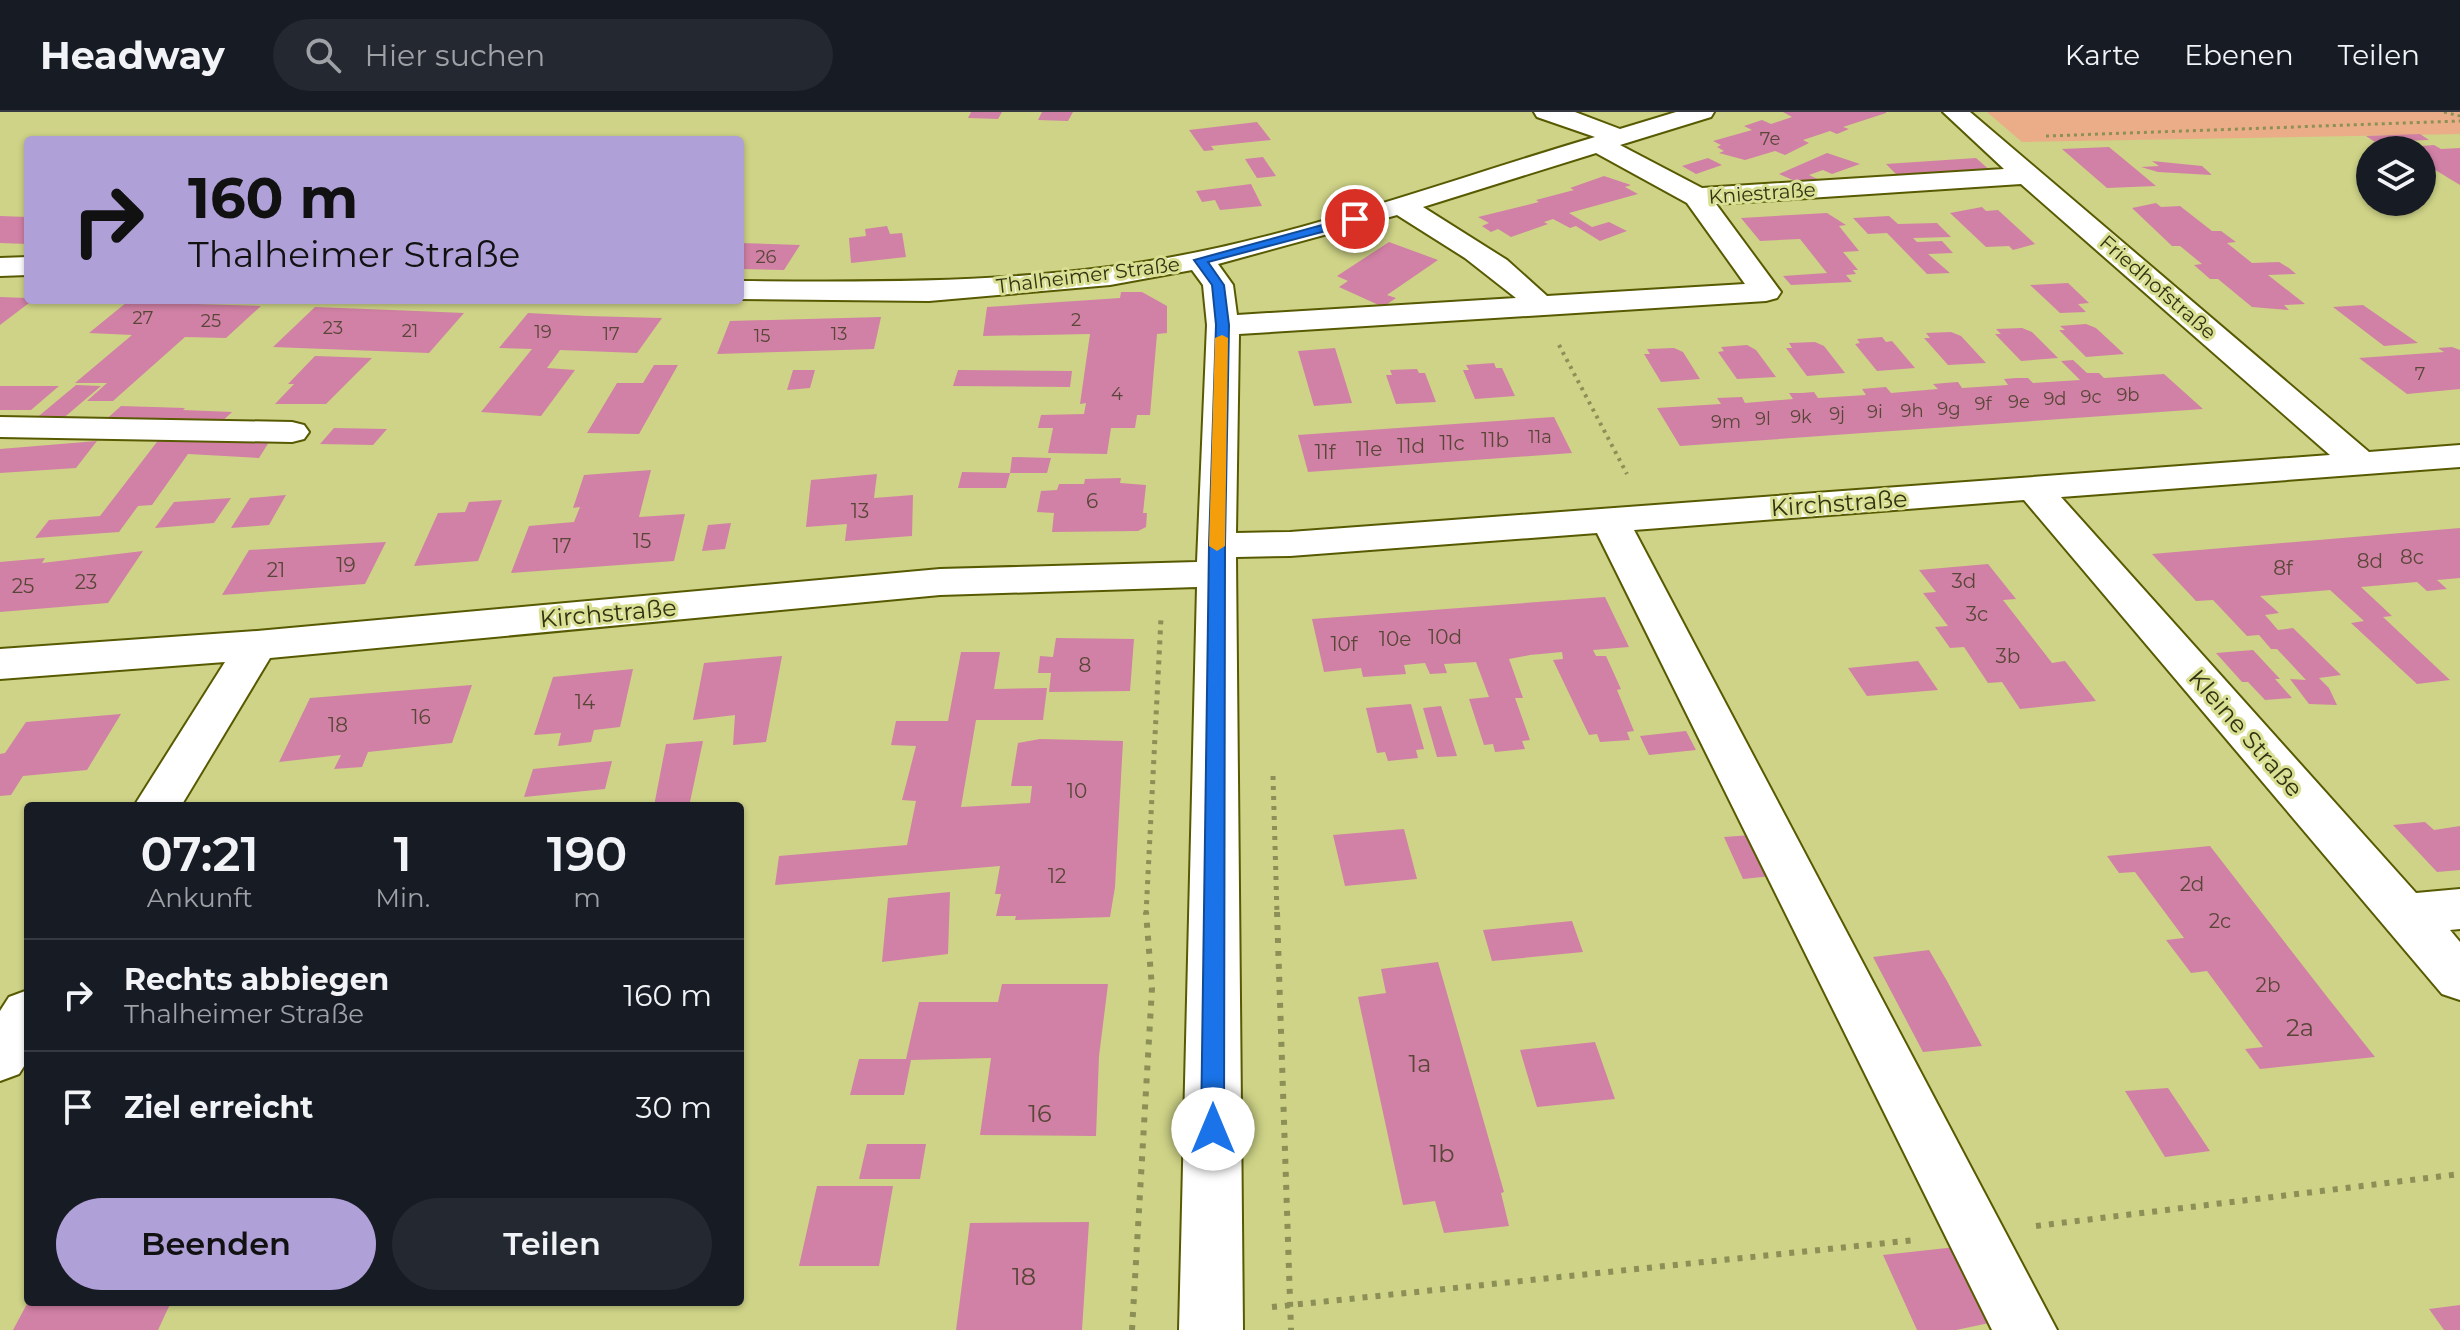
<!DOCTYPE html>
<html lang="de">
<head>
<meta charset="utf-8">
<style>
  :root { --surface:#171b24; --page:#242831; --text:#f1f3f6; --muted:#9ea1a6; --line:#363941; --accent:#b0a0d8 }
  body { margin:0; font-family:Montserrat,sans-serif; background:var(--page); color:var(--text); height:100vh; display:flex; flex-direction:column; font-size:30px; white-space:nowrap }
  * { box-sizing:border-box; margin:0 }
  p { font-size:26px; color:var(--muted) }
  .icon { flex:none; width:44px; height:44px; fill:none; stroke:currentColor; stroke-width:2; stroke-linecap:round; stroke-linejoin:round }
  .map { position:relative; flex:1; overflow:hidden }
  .panel { position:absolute; left:24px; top:690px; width:720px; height:504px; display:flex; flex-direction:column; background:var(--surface); border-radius:8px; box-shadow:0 2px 6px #0004 }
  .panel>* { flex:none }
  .top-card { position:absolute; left:24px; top:24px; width:720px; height:168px; border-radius:8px; box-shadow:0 2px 6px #0004; background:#b0a0d8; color:#111; overflow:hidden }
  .buttons { position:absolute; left:2356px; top:24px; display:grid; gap:16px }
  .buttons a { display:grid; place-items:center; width:80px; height:80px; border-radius:50%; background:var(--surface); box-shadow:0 2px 6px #0004; font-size:40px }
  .pin { position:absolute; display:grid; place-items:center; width:68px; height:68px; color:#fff; margin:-34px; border:4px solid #fff; border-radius:50%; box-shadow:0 2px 8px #0007 }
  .me { position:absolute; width:88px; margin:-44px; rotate:0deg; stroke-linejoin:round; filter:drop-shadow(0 0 6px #0008) }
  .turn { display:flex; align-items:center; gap:28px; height:168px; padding:0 32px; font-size:36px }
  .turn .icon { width:104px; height:104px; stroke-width:2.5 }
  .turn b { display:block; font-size:56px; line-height:68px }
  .eta { display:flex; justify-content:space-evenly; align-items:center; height:136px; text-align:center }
  .eta b { font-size:48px; font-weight:600; line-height:56px }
  .action { display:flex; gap:16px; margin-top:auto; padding:16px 32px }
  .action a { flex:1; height:92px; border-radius:48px; background:var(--accent); color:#111; font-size:32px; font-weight:600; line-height:92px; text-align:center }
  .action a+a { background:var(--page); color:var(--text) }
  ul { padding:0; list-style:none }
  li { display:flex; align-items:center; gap:24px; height:112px; padding:0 32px; border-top:2px solid var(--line) }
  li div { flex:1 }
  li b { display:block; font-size:30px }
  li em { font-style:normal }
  header { display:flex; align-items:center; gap:48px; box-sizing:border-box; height:112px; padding:0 40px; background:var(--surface); border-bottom:2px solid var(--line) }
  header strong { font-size:38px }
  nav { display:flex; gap:44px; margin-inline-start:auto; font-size:28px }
  .search { width:560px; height:72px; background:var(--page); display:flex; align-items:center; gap:20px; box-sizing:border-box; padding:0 28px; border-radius:44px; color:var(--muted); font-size:30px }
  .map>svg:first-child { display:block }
  .green { fill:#eaad88 }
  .building { fill:#d181a5 }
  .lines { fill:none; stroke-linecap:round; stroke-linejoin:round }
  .minor-casing { stroke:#585a02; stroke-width:4 }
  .path-far3 { stroke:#8c9056; stroke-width:3; stroke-dasharray:3 4; stroke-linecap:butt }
  .path-far2 { stroke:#8c9056; stroke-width:4; stroke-dasharray:3 5; stroke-linecap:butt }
  .path-far1 { stroke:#8c9056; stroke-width:5; stroke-dasharray:4 6; stroke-linecap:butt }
  .path { stroke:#8c9056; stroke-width:6; stroke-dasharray:5 8; stroke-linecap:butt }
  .minor { fill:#fff; fill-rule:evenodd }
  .route { fill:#1a73e8; stroke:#114b97; stroke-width:2 }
  .slow { fill:#f59e0b }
  .labels { text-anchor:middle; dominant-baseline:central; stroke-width:6; stroke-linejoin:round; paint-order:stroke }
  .far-number-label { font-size:18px; fill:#594638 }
  .far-street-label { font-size:20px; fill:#313313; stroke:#dae093 }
  .number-label { font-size:20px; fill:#594638 }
  .street-label { font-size:24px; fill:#313313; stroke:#dae093 }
  .near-number-label { font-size:24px; fill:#594638 }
</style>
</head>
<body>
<header>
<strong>Headway</strong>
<div class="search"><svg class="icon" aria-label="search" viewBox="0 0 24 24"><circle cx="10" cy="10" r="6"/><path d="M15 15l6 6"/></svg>Hier suchen</div>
<nav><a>Karte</a><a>Ebenen</a><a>Teilen</a></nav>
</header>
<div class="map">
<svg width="2460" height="1218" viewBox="0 0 2460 1218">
  <rect width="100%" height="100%" fill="#ced387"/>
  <path class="green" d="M1987,0H2460V22L2022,30Z"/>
  <path class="building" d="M971,0H1002L998,7L968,6Z
    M1042,0H1073L1068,9L1038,8Z
    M1783,0H1886V1L1843,15L1849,17L1837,22L1830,19L1803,28L1809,31L1785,43L1775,39L1745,48L1719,41L1724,39L1717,35L1721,33L1713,29L1752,18L1744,14L1762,8L1771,12L1792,5Z
    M1257,10L1271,28L1211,34L1214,38L1204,39L1189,18Z
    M2420,22L2429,28L2375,30L2366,24Z
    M2434,33L2441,37L2460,36V73L2422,50V38H2427L2421,34Z
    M2109,35L2132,54L2156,74L2107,76L2062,37Z
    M1827,41L1860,52L1832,62L1823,58L1809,63L1828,72L1804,73L1779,62Z
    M1263,45L1276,64L1257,66L1245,47Z
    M1708,46L1722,53L1696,62L1682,54Z
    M1976,46L1993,61L1901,67L1886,52Z
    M2152,49L2202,54L2212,63L2158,60L2141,55L2159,54Z
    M1604,64L1631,73L1625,75L1638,82L1569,101L1592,115L1609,110L1627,119L1600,129L1576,114L1570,116L1553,107L1544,110L1548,112L1511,125L1498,117L1491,120L1482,114L1489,111L1478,105L1539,90L1536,88L1574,78L1570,76Z
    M1251,72L1262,94L1220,98L1215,88L1202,90L1196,79Z
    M2156,91L2161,95L2180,94L2212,119H2221L2236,130L2227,131L2252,151L2279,150L2289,156L2296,162L2268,163L2305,192L2284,193L2289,198L2252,195L2218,167H2210L2194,153L2202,152L2180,134H2172L2132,96Z
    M1982,95L1986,99L1998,98L2035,132L2013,138L2009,134L1986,135L1950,101Z
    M1827,101L1846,113L1839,114L1859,139L1843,140L1858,158H1853L1856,162L1846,163L1852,170L1791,173L1783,164L1827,161L1800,127L1760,129L1741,106Z
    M0,104L28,105V132L0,131Z
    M1889,104L1898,112L1937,111L1951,125L1913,126L1917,130L1942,129L1953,141L1928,142L1950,161L1927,162L1887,121L1868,122L1853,106Z
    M887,114L890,122L902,121L906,145L851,151L849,126L866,124L865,117Z
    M1389,130L1438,148L1387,183L1396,186L1383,195L1339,175L1348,169L1337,164Z
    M740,131L800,133L784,158L740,157Z
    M2068,171L2089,191L2078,192L2086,200L2060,201L2030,173Z
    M1121,180H1142L1167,194V221L1157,222L1150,303H1137L1135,316H1111L1107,342L1048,341L1053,316H1038L1041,303L1084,302L1086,291L1080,292L1090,222L983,224L987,195L1120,186Z
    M0,185L28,186L33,188L0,213Z
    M127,190L196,192L261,194L226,226L185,225L113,289H87L107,271H75L132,223L89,221Z
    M2363,193L2418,231L2384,234L2333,195Z
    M315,195L392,198L464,201L429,241L273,235Z
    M528,201L586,204L662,206L637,241L560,238L547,256L575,258L541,304L481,300L532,237L499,236Z
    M881,205L874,237L717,242L730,209Z
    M2086,212L2096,216L2124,242L2086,245L2059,218H2065L2060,214Z
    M2022,216L2032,220L2058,246L2021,249L1995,222H2001L1996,217Z
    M1951,220L1961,224L1986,251L1948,253L1924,226H1930L1926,221Z
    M1882,225L1886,230L1892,229L1915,256L1877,259L1855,232L1860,231L1857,227Z
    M1815,230L1824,234L1845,261L1807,264L1786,236H1792L1789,231Z
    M1747,233L1756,238L1776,265L1737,267L1718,240L1724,239L1721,235Z
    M2452,235L2460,238V277L2407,282L2359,246L2444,240L2438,236Z
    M1335,236L1352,291L1314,294L1298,239Z
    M1674,236L1683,240L1700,267L1661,270L1644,242H1650L1647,237Z
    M315,244L372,246L326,292H275L294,272H288Z
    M2073,248L2087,261H2099L2104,266L2164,262L2203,297L1680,334L1657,296L1721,292L1717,286L1742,285L1745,291L1793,287L1789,281H1802L1814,280L1818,286L1866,283L1862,277L1886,275L1891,281L1938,277L1933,272L1945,271L1958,270L1962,276L2008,273L2004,267L2016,266H2028L2033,271L2080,268L2061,249Z
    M1494,251L1496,256H1502L1515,284L1475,287L1463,258H1469L1466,253Z
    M654,253H678L639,322L587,321L617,271H643Z
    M1417,257L1419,261H1425L1436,290L1396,292L1386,263H1392L1390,258Z
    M793,258H815L810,276L787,278Z
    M958,258L1072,259L1070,275L953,274Z
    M76,273L101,274L60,309L34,308Z
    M0,274H59L31,298H0Z
    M121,294L185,296L183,298L232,300L216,315L102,311Z
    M1554,305L1572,341L1308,360L1298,323Z
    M334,316L387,317L373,333L320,332Z
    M160,326L269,330L259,346L188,342L152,393L138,394L119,420L35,426L49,408L100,404Z
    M97,329L76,356L0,361V337Z
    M1012,345L1051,346L1047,361H1010Z
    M651,358L639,405L685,402L674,449L511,461L529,414L574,410L580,395L573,396L584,363Z
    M962,360L1010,361L1006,376H958Z
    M877,362L874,386L913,383L912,424L845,429L847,412L806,415L811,368Z
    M1121,366L1120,371L1146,373L1143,401H1147L1146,415L1138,419L1052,420L1054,401L1037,400L1041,379L1057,378L1059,372H1084L1085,367Z
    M286,383L269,413L231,416L250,386Z
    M231,386L214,411L155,416L174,390Z
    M502,388L478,449L414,454L438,401L465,400L469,390Z
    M731,411L725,437L702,439L708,413Z
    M2460,416V466L2437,468L2447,477L2427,479L2417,470L2361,475L2392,504L2383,505L2450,568L2417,572L2351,511L2364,509L2330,478L2260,484L2279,501L2265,503L2278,518L2293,516L2341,563L2319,566L2329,576L2337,593L2309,592L2290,567L2306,568L2277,537H2271L2259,523L2247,524L2213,488L2196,489L2152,442Z
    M386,430L365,472L222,483L249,438Z
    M143,439L108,491L0,500V450L45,446L42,451Z
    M1988,452L2016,487L2003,488L2052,551L2065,549L2096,589L2020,597L2002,570L1988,571L1964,535L1950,536L1935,515L1948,514L1923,481L1936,480L1919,458Z
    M1605,485L1629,535L1593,538L1596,544H1606L1621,577L1617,578L1634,619L1627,620L1630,628L1600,630L1597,622L1589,623L1553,548L1563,547L1562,540L1530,543L1509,547L1523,586H1515L1530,628L1522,629L1525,637L1495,640L1493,632L1484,633L1469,587L1489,585L1476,550L1444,552L1447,561L1430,562L1425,551L1404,553L1406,562L1363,565L1361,556L1324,560L1312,507Z
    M1056,526L1134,527L1130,579L1049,580L1051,561H1038L1040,544L1053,545Z
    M2253,538L2280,567H2275L2292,586L2265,588L2248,570H2242L2216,541Z
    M961,540H1000L994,577L1047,576L1043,608H976L961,695L1030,691L1032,674H1011L1018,631L1040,627L1123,629L1115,775L1110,805L1015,808L1016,804H996L1001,782H995L1000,754L775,773L779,744L907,733L916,689L902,688L916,634L891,633L896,609H948Z
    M782,544L766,630L733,633L735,603L693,608L704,551Z
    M1918,549L1938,578L1867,584L1848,556Z
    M633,557L620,615L594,618L591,630L558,634L561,621L534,623L553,565Z
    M472,573L452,631L368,640L362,655L334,657L341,643L279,650L310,586Z
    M1411,592L1424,637L1416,638L1418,646L1388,649L1385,640L1377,641L1366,596Z
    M1441,594L1457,644L1437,645L1423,596Z
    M121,602L87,658L23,664L11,683L0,684V642L5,641L26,610Z
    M1686,619L1696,638L1649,643L1640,624Z
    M703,629L690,690L695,691V694H654L666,632Z
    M612,649L605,677L524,685L533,657Z
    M2425,710L2434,718L2460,714V758L2437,760L2393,713Z
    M1404,717L1417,767L1345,774L1333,723Z
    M1751,723L1772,764L1743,767L1724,725Z
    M2210,734L2328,886L2375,945L2260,957L2245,937L2263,935L2207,859L2191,861L2166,828L2184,826L2135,760L2119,761L2107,744Z
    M950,780L948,842L882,850L888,786Z
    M1572,809L1583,840L1492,849L1483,818Z
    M1929,838L1947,869L1982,934L1923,940L1873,845Z
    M1438,850L1504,1080L1501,1081L1509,1114L1444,1121L1435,1089L1403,1093L1358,885L1386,881L1381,857Z
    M1002,872H1108L1099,944L1096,1024L980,1023L991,946L911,948L904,983H850L859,947H906L919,890H998Z
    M1595,930L1615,987L1537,995L1520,938Z
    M2168,976L2210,1039L2165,1045L2125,979Z
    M867,1032H926L920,1067H859Z
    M817,1074H893L879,1154H799Z
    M1089,1110L1082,1218H956L970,1111Z
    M1956,1135L1994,1210L1956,1218H1917L1883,1143Z
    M28,1190H171L158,1218H13Z
    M2460,1193V1218H2444L2429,1197Z"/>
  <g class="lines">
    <g class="minor-casing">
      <path id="minor" d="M1534,0H1575L1620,17L1676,0H1714L1711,5L1620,33L1702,76L2004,57L1943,0H1970L2369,340L2460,333V355L2061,385L2416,781L2460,777V817L2450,818L2460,830V888L2442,882L2024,388L1634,418L2057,1218H1992L1597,421L1290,444L1236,445L1243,1218H1179L1197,475L940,483L270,546L181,694H134L225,550L0,567V537L257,519L940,457L1197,450L1207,213L1203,173L1192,158L1110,173L929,189L740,187V169C864,170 986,171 1109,155C1275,134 1435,72 1595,25L1537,5ZM1596,41L1687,91L1745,172L1547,184L1507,148L1423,95ZM2021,72L2330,343L1290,420L1236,421L1239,222L1766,189L1777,186L1781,180L1716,92ZM1397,103L1465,146L1516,186L1237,203L1233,173L1218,152Z
        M28,145V163L0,164V146Z
        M0,305L292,310L304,313L309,320L304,327L292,330L0,325Z
        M28,878V948L19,962L0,969V899L9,885Z"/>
    </g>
    <path class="path-far3" d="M2444,0L2460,4
      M2046,24L2460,9"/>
    <path class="path-far2" d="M1559,233L1627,362"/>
    <path class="path-far1" d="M1273,664L1277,802
      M1146,802L1161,506"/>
    <path class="path" d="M1277,800L1291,1218
      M2036,1114L2460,1062
      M1272,1195L1915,1128
      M1132,1218L1152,876L1146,800"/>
    <use href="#minor" class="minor"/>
  </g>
  <path class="route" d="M1355,104L1360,105V110L1208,150L1224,173L1229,213L1225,433L1224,1017L1221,1024L1213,1027L1204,1024L1201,1017L1209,433L1216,213L1212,173L1194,148Z"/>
  <path class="slow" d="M1222,223L1228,226L1225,434L1217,439L1209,434L1215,226Z"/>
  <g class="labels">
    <g class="far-number-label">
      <text x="1770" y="27">7e</text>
      <text x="766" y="145">26</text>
      <text x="143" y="206">27</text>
      <text x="1076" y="208">2</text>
      <text x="211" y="209">25</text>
      <text x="333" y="216">23</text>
      <text x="410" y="219">21</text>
      <text x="543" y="220">19</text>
      <text x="611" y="222">17</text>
      <text x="839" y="222">13</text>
      <text x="762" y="224">15</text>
      <text x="2420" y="262">7</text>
      <text x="1117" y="282">4</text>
      <text x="2128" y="283">9b</text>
      <text x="2091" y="285">9c</text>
      <text x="2055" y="287">9d</text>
      <text x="2019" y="290">9e</text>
      <text x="1983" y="292">9f</text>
      <text x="1949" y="297">9g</text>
      <text x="1912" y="299">9h</text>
      <text x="1875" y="300">9i</text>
      <text x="1837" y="302">9j</text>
      <text x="1801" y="305">9k</text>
      <text x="1763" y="307">9l</text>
      <text x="1726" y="310">9m</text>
      <text x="1540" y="325">11a</text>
    </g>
    <g class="far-street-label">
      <text transform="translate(1762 81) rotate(-4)">Kniestraße</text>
      <text transform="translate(1088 163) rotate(-7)">Thalheimer Straße</text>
      <text transform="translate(2158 175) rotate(41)">Friedhofstraße</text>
    </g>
    <g class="number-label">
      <text x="1495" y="328">11b</text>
      <text x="1452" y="331">11c</text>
      <text x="1411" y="334">11d</text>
      <text x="1369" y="337">11e</text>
      <text x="1325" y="340">11f</text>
      <text x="1092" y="389">6</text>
      <text x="860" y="399">13</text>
      <text x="642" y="429">15</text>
      <text x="562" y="434">17</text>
      <text x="2412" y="445">8c</text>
      <text x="2370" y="449">8d</text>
      <text x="346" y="453">19</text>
      <text x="2283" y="456">8f</text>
      <text x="276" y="458">21</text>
      <text x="1964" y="469">3d</text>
      <text x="86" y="470">23</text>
      <text x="23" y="474">25</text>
      <text x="1977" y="502">3c</text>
      <text x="1445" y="525">10d</text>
      <text x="1395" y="527">10e</text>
      <text x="1344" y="532">10f</text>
      <text x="2008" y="544">3b</text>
      <text x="1085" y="553">8</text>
      <text x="585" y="590">14</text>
      <text x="421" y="605">16</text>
      <text x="338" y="613">18</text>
      <text x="1077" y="679">10</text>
      <text x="1057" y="764">12</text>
      <text x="2192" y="772">2d</text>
      <text x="2220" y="809">2c</text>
      <text x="2268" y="873">2b</text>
    </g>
    <g class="street-label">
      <text transform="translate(1839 391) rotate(-4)">Kirchstraße</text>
      <text transform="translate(608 501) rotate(-5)">Kirchstraße</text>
      <text transform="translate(2246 621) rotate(49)">Kleine Straße</text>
    </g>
    <g class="near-number-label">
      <text x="2300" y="915">2a</text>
      <text x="1420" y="951">1a</text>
      <text x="1040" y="1001">16</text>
      <text x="1442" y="1041">1b</text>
      <text x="1024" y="1164">18</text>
    </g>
  </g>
</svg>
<div class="buttons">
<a><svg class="icon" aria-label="layers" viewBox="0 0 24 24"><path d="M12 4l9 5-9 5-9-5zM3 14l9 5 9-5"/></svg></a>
</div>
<div class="pin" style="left:1355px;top:107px;background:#d93025"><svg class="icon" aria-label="arrive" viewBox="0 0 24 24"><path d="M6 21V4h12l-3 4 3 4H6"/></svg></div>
<svg class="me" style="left:1213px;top:1017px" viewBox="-20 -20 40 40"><circle r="19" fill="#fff"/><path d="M0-13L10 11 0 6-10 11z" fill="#1a73e8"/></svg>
<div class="top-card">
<div class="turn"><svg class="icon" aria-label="right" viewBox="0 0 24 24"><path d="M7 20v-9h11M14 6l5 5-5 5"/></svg><div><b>160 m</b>Thalheimer Straße</div></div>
</div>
<section class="panel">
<div class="eta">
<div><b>07:21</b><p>Ankunft</p></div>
<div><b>1</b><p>Min.</p></div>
<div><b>190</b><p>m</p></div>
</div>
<ul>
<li><svg class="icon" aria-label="right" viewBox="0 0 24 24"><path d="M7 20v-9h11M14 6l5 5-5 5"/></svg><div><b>Rechts abbiegen</b><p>Thalheimer Straße</p></div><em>160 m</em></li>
<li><svg class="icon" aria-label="arrive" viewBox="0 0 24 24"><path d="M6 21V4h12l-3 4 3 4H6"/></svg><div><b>Ziel erreicht</b></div><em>30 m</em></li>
</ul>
<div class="action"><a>Beenden</a><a>Teilen</a></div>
</section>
</div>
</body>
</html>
